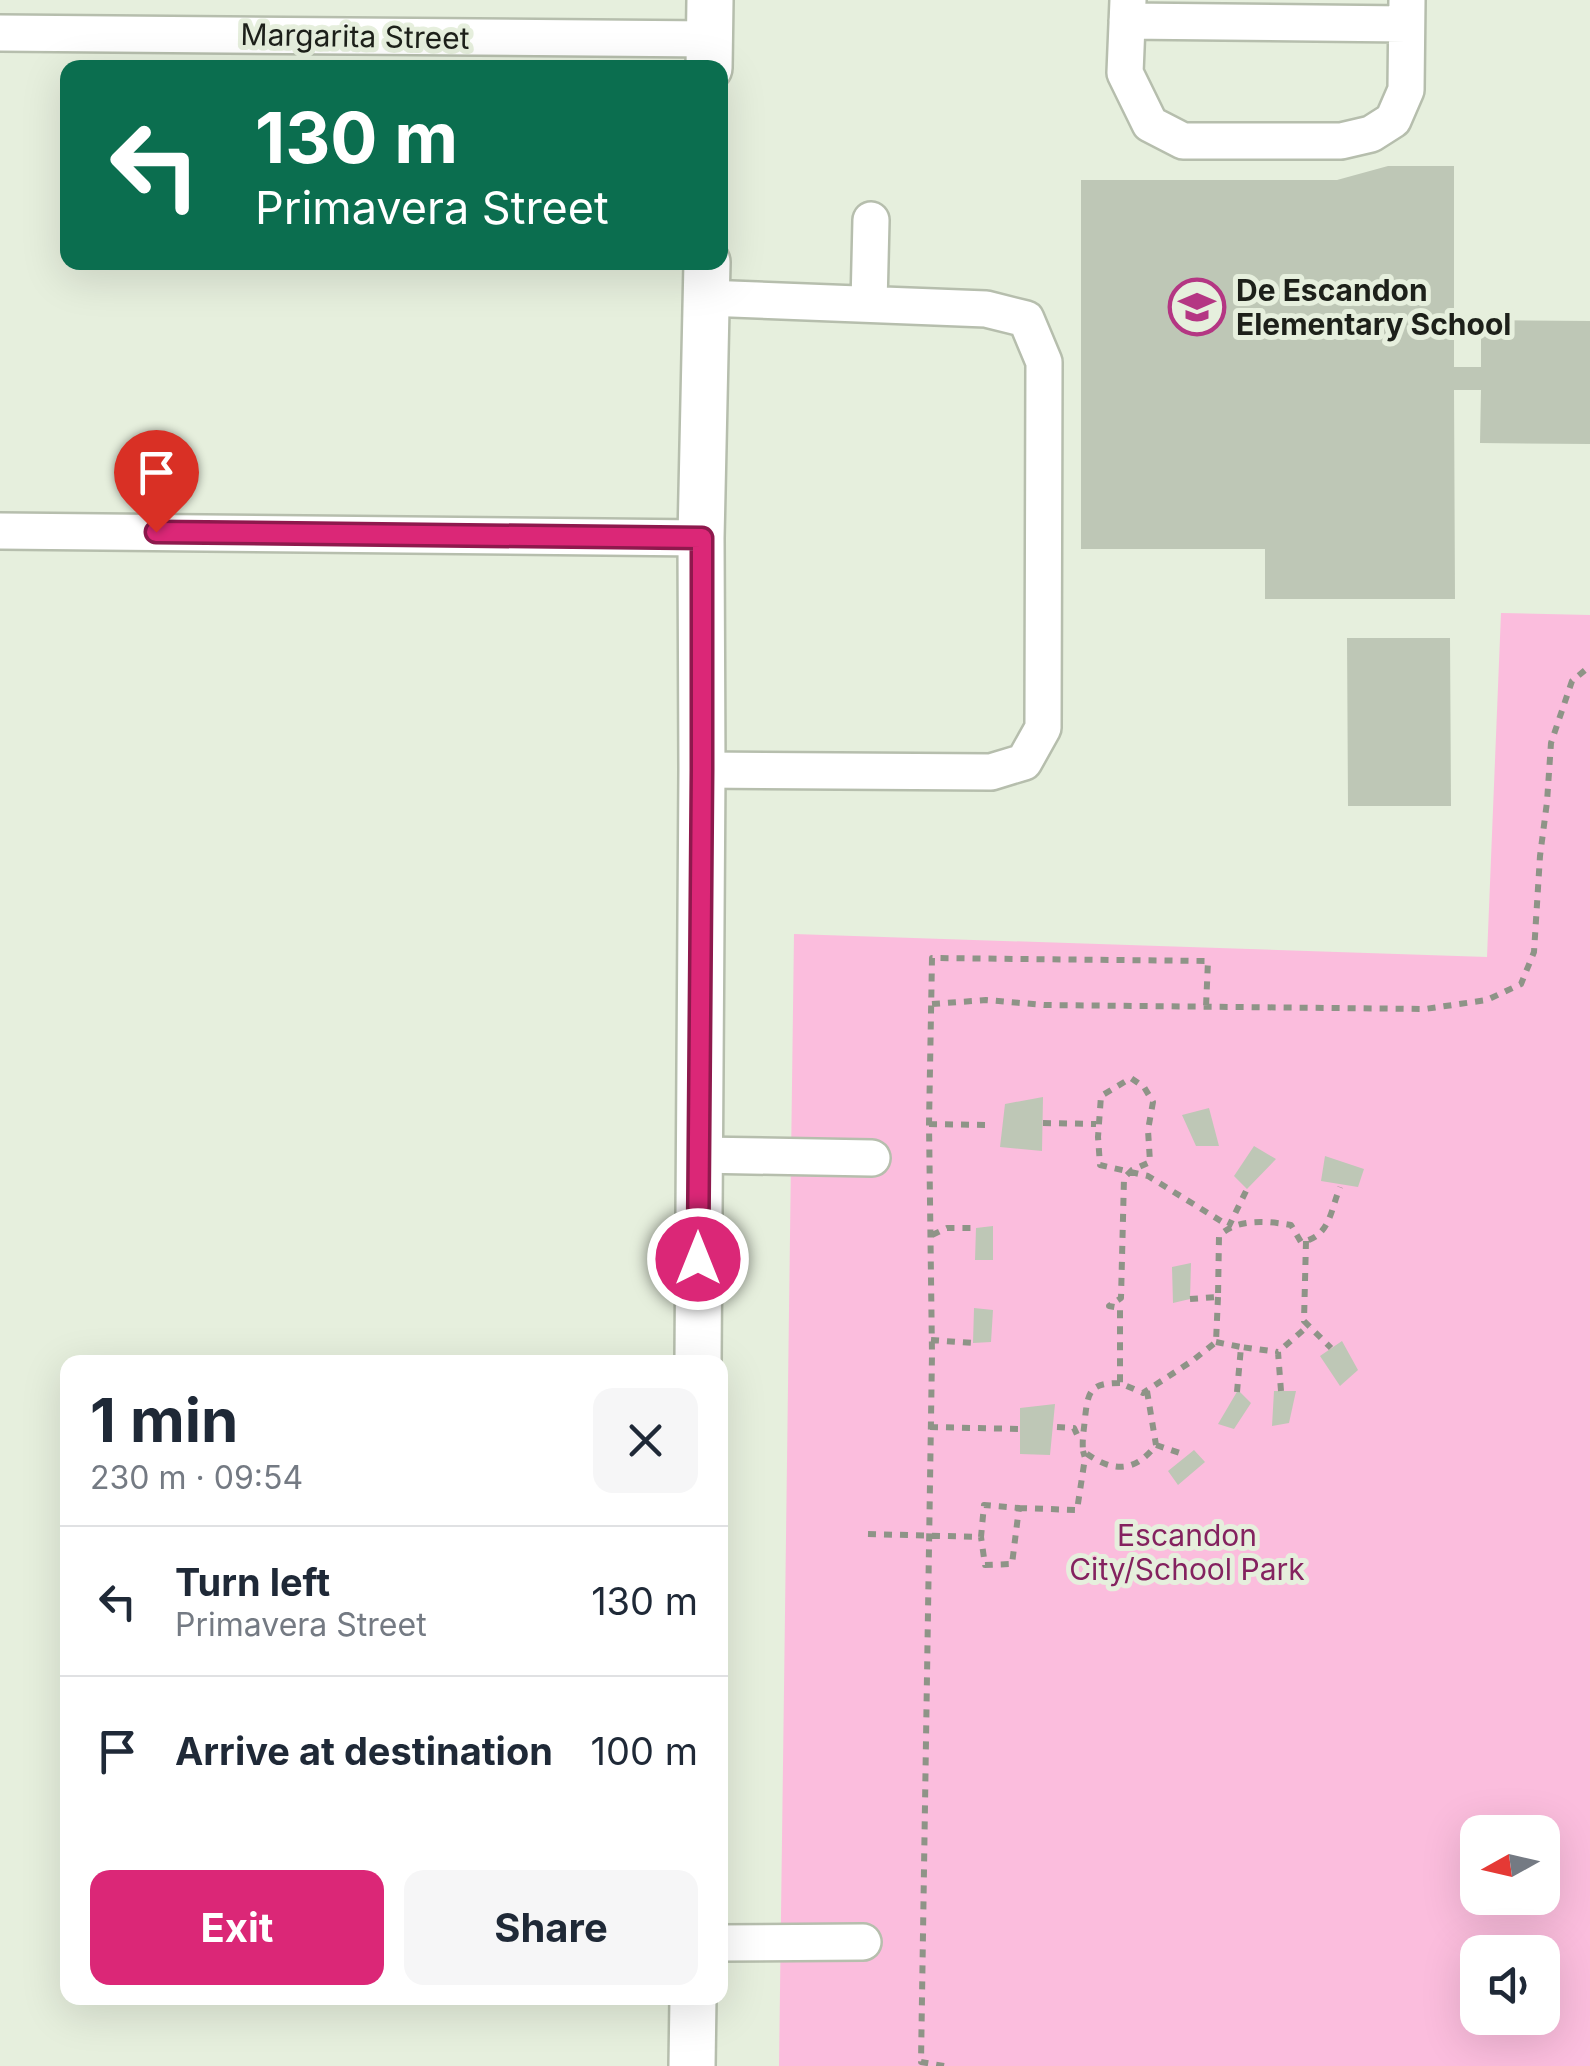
<!DOCTYPE html>
<html lang="en">
<head>
<meta charset="utf-8">
<style>
  :root { --surface:#fff; --page:#f6f6f7; --text:#1f2937; --muted:#747a83; --line:#e0e1e3; --accent:#db2777 }
  body { margin:0; font-family:Inter,sans-serif; background:var(--page); color:var(--text); height:100vh; display:flex; flex-direction:column; font-size:38px; white-space:nowrap }
  * { box-sizing:border-box; margin:0 }
  p { font-size:32px; color:var(--muted) }
  .icon { flex:none; width:55px; height:55px; fill:none; stroke:currentColor; stroke-width:2; stroke-linecap:round; stroke-linejoin:round }
  .map { position:relative; flex:1; overflow:hidden }
  .panel { position:absolute; left:60px; top:1355px; width:668px; height:650px; display:flex; flex-direction:column; background:var(--surface); border-radius:20px; box-shadow:0 10px 40px #0002 }
  .panel>* { flex:none }
  .guide { position:absolute; left:60px; top:60px; width:668px; height:210px; border-radius:20px; box-shadow:0 10px 40px #0002; background:#0b6e4f; color:#fff; overflow:hidden }
  .needle { width:65px; rotate:262deg }
  .fabs { position:absolute; left:1460px; top:1815px; display:grid; gap:20px }
  .fabs a { display:grid; place-items:center; width:100px; height:100px; border-radius:20px; background:var(--surface); box-shadow:0 10px 40px #0002; font-size:50px }
  .pin { position:absolute; display:grid; place-items:center; width:85px; height:85px; color:#fff; margin:-102px -42px; border-radius:50% 50% 50% 0; rotate:-45deg; box-shadow:0 0 10px #0007 }
  .pin .icon { rotate:45deg }
  .me { position:absolute; width:110px; margin:-55px; rotate:0deg; stroke-linejoin:round; filter:drop-shadow(0 0 8px #0008) }
  .turn { display:flex; align-items:center; gap:35px; height:210px; padding:0 30px; font-size:45px }
  .turn .icon { width:130px; height:130px; stroke-width:2.5 }
  .turn b { display:block; font-size:70px; line-height:85px }
  .round { display:grid; place-items:center; flex:none; width:105px; height:105px; border-radius:20px; background:var(--page) }
  .summary { display:flex; align-items:center; justify-content:space-between; height:170px; padding:0 30px }
  h1 { font-size:60px; font-weight:700; line-height:75px }
  .primary-button { display:flex; gap:20px; margin-top:auto; padding:20px 30px }
  .primary-button a { flex:1; height:115px; border-radius:20px; background:var(--accent); color:#fff; font-size:40px; font-weight:700; line-height:115px; text-align:center }
  .primary-button a+a { background:var(--page); color:var(--text) }
  ul { padding:0; list-style:none }
  li { display:flex; align-items:center; gap:30px; height:150px; padding:0 30px; border-top:2px solid var(--line) }
  li div { flex:1 }
  li b { display:block; font-size:38px }
  li em { font-style:normal }
  .map>svg:first-child { display:block }
  .green { fill:#fbbddd; fill-rule:evenodd }
  .building { fill:#bec7b6 }
  .lines { fill:none; stroke-linecap:round; stroke-linejoin:round }
  .minor-casing { stroke:#b6bead; stroke-width:40 }
  .major-casing { stroke:#b6bead; stroke-width:50 }
  .path { stroke:#8e9487; stroke-width:6; stroke-dasharray:8 8; stroke-linecap:butt }
  .minor { stroke:#fff; stroke-width:35 }
  .major { stroke:#fff; stroke-width:45 }
  .route-casing { stroke:#8e194d; stroke-width:25 }
  .route { stroke:#db2777; stroke-width:18 }
  .labels { text-anchor:middle; dominant-baseline:central; stroke-width:10; stroke-linejoin:round; paint-order:stroke }
  .street-label { font-size:30px; fill:#1d201a; stroke:#e6efdd }
  .poi-label { font-size:30px; font-weight:bold; fill:#1d201a; stroke:#e6efdd; text-anchor:start }
  .park-label { font-size:30px; fill:#84225f; stroke:#e6efdd }
</style>
</head>
<body>
<div class="map">
<svg width="1590" height="2066" viewBox="0 0 1590 2066">
  <rect width="100%" height="100%" fill="#e6efdd"/>
  <path class="green" d="M1501,613L1590,615V2066H779L794,934L1487,957ZM1478,1832H1542V1898H1478ZM1478,1952H1542V2018H1478Z"/>
  <path class="building" d="M1388,166H1454V367H1481V320L1590,321V444L1480,443L1481,390H1454L1455,599H1265V549H1081V180H1337Z
    M1347,638H1450L1451,806H1348Z
    M1043,1097L1042,1151L1000,1147L1005,1104Z
    M1209,1108L1219,1146H1196L1182,1115Z
    M1254,1146L1276,1159L1247,1189L1234,1176Z
    M1325,1156L1364,1169L1358,1187L1321,1181Z
    M993,1226V1260H975L976,1228Z
    M1191,1263L1190,1299L1173,1303L1172,1267Z
    M974,1308L993,1310L991,1342L973,1343Z
    M1342,1341L1358,1370L1340,1386L1320,1356Z
    M1238,1390L1251,1403L1234,1429L1218,1424Z
    M1274,1391H1296L1289,1423L1272,1426Z
    M1055,1404L1050,1455L1020,1454V1408Z
    M1194,1450L1205,1462L1178,1485L1168,1471Z"/>
  <g class="lines">
    <g class="minor-casing">
      <path id="minor" d="M1128,0L1125,73L1150,124L1183,141H1341L1371,134L1393,120L1406,90L1407,0
        M1127,21L1406,24
        M0,33L710,39
        M869,304L871,220
        M0,531L701,538
        M702,770L991,772L1024,762L1043,728L1044,362L1026,319L986,309L706,298
        M699,1155L872,1158
        M720,1943L863,1942"/>
    </g>
    <g class="major-casing">
      <path id="major" d="M709,68L710,0
        M698,1362L702,770L701,538L707,262
        M692,2066L693,1998"/>
    </g>
    <path class="path" d="M932,1004L986,1000L1044,1005L1425,1009L1487,1000L1521,984L1534,952L1540,856L1547,802L1551,743L1572,681L1590,666
      M1043,1123L1096,1124
      M929,1124L992,1125
      M932,1235L947,1228H976
      M1306,1241L1304,1321L1331,1348
      M1218,1297L1216,1342L1192,1361L1143,1393L1120,1383V1308L1109,1306L1121,1298L1124,1178L1132,1170L1150,1162L1148,1130L1153,1102L1144,1087L1131,1078L1101,1096L1098,1137L1100,1165L1148,1176L1229,1226L1247,1189
      M1190,1299L1218,1297L1219,1236C1237,1218 1267,1221 1291,1225L1301,1242C1330,1237 1330,1212 1340,1187
      M931,1340L973,1343
      M1216,1342L1241,1347
      M1120,1383C1090,1383 1088,1391 1085,1418C1084,1430 1082,1438 1083,1451C1111,1472 1134,1474 1156,1445L1180,1453
      M1147,1391L1156,1445
      M1281,1391L1278,1352L1309,1325
      M1237,1392L1241,1347L1278,1352
      M930,1427L1020,1429
      M1057,1427L1074,1428L1079,1439
      M1019,1508L1077,1510L1085,1458L1083,1451
      M868,1534L981,1537L984,1505L1019,1508L1012,1564L985,1565L981,1537
      M944,2066L921,2062L932,1354L929,1124L932,958L1208,961L1206,1007"/>
    <use href="#minor" class="minor"/>
    <use href="#major" class="major"/>
  </g>
  <g class="lines">
    <g class="route-casing">
      <path id="route" d="M156,532L702,538V770L698,1259"/>
    </g>
    <use href="#route" class="route"/>
  </g>
  <defs>
    <g id="school-ring" transform="scale(2.875)"><circle r="9.5" fill="#e6efdd" stroke="#b43683" stroke-width="1.5"/><path d="M0-5L7-2L0 1L-7-2ZM-4 1L0 2.5L4 1V4Q0 6-4 4Z" fill="#b43683"/></g>
  </defs>
  <g fill-rule="evenodd">
    <use href="#school-ring" x="1197" y="307"/>
  </g>
  <g class="labels">
    <g class="street-label">
      <text transform="translate(355 36) rotate(1)">Margarita Street</text>
    </g>
    <g class="poi-label">
      <text x="1236" y="290">De Escandon<tspan x="1236" dy="34">Elementary School</tspan></text>
    </g>
    <g class="park-label">
      <text x="1187" y="1535">Escandon<tspan x="1187" dy="34">City/School Park</tspan></text>
    </g>
  </g>
</svg>
<div class="fabs">
<a><svg class="needle" viewBox="-14 -14 28 28"><path d="M0-13l5 13h-10z" fill="#e53935"/><path d="M0 13l5-13h-10z" fill="#747a83"/></svg></a>
<a><svg class="icon" aria-label="sound" viewBox="0 0 24 24"><path d="M4 9h4l5-4v14l-5-4H4zM17 9q2 3 0 6"/></svg></a>
</div>
<div class="pin" style="left:156px;top:532px;background:#d93025"><svg class="icon" aria-label="arrive" viewBox="0 0 24 24"><path d="M6 21V4h12l-3 4 3 4H6"/></svg></div>
<svg class="me" style="left:698px;top:1259px" viewBox="-20 -20 40 40"><circle r="17" fill="#db2777" stroke="#fff" stroke-width="3"/><path d="M0-11L8 9 0 5-8 9z" fill="#fff"/></svg>
<div class="guide">
<div class="turn"><svg class="icon" aria-label="left" viewBox="0 0 24 24"><path d="M17 20v-9H6M10 6l-5 5 5 5"/></svg><div><b>130 m</b>Primavera Street</div></div>
</div>
<section class="panel">
<div class="summary"><div><h1>1 min</h1><p>230 m · 09:54</p></div><a class="round"><svg class="icon" aria-label="close" viewBox="0 0 24 24"><path d="M6 6l12 12M18 6L6 18"/></svg></a></div>
<ul>
<li><svg class="icon" aria-label="left" viewBox="0 0 24 24"><path d="M17 20v-9H6M10 6l-5 5 5 5"/></svg><div><b>Turn left</b><p>Primavera Street</p></div><em>130 m</em></li>
<li><svg class="icon" aria-label="arrive" viewBox="0 0 24 24"><path d="M6 21V4h12l-3 4 3 4H6"/></svg><div><b>Arrive at destination</b></div><em>100 m</em></li>
</ul>
<div class="primary-button"><a>Exit</a><a>Share</a></div>
</section>
</div>
</body>
</html>
